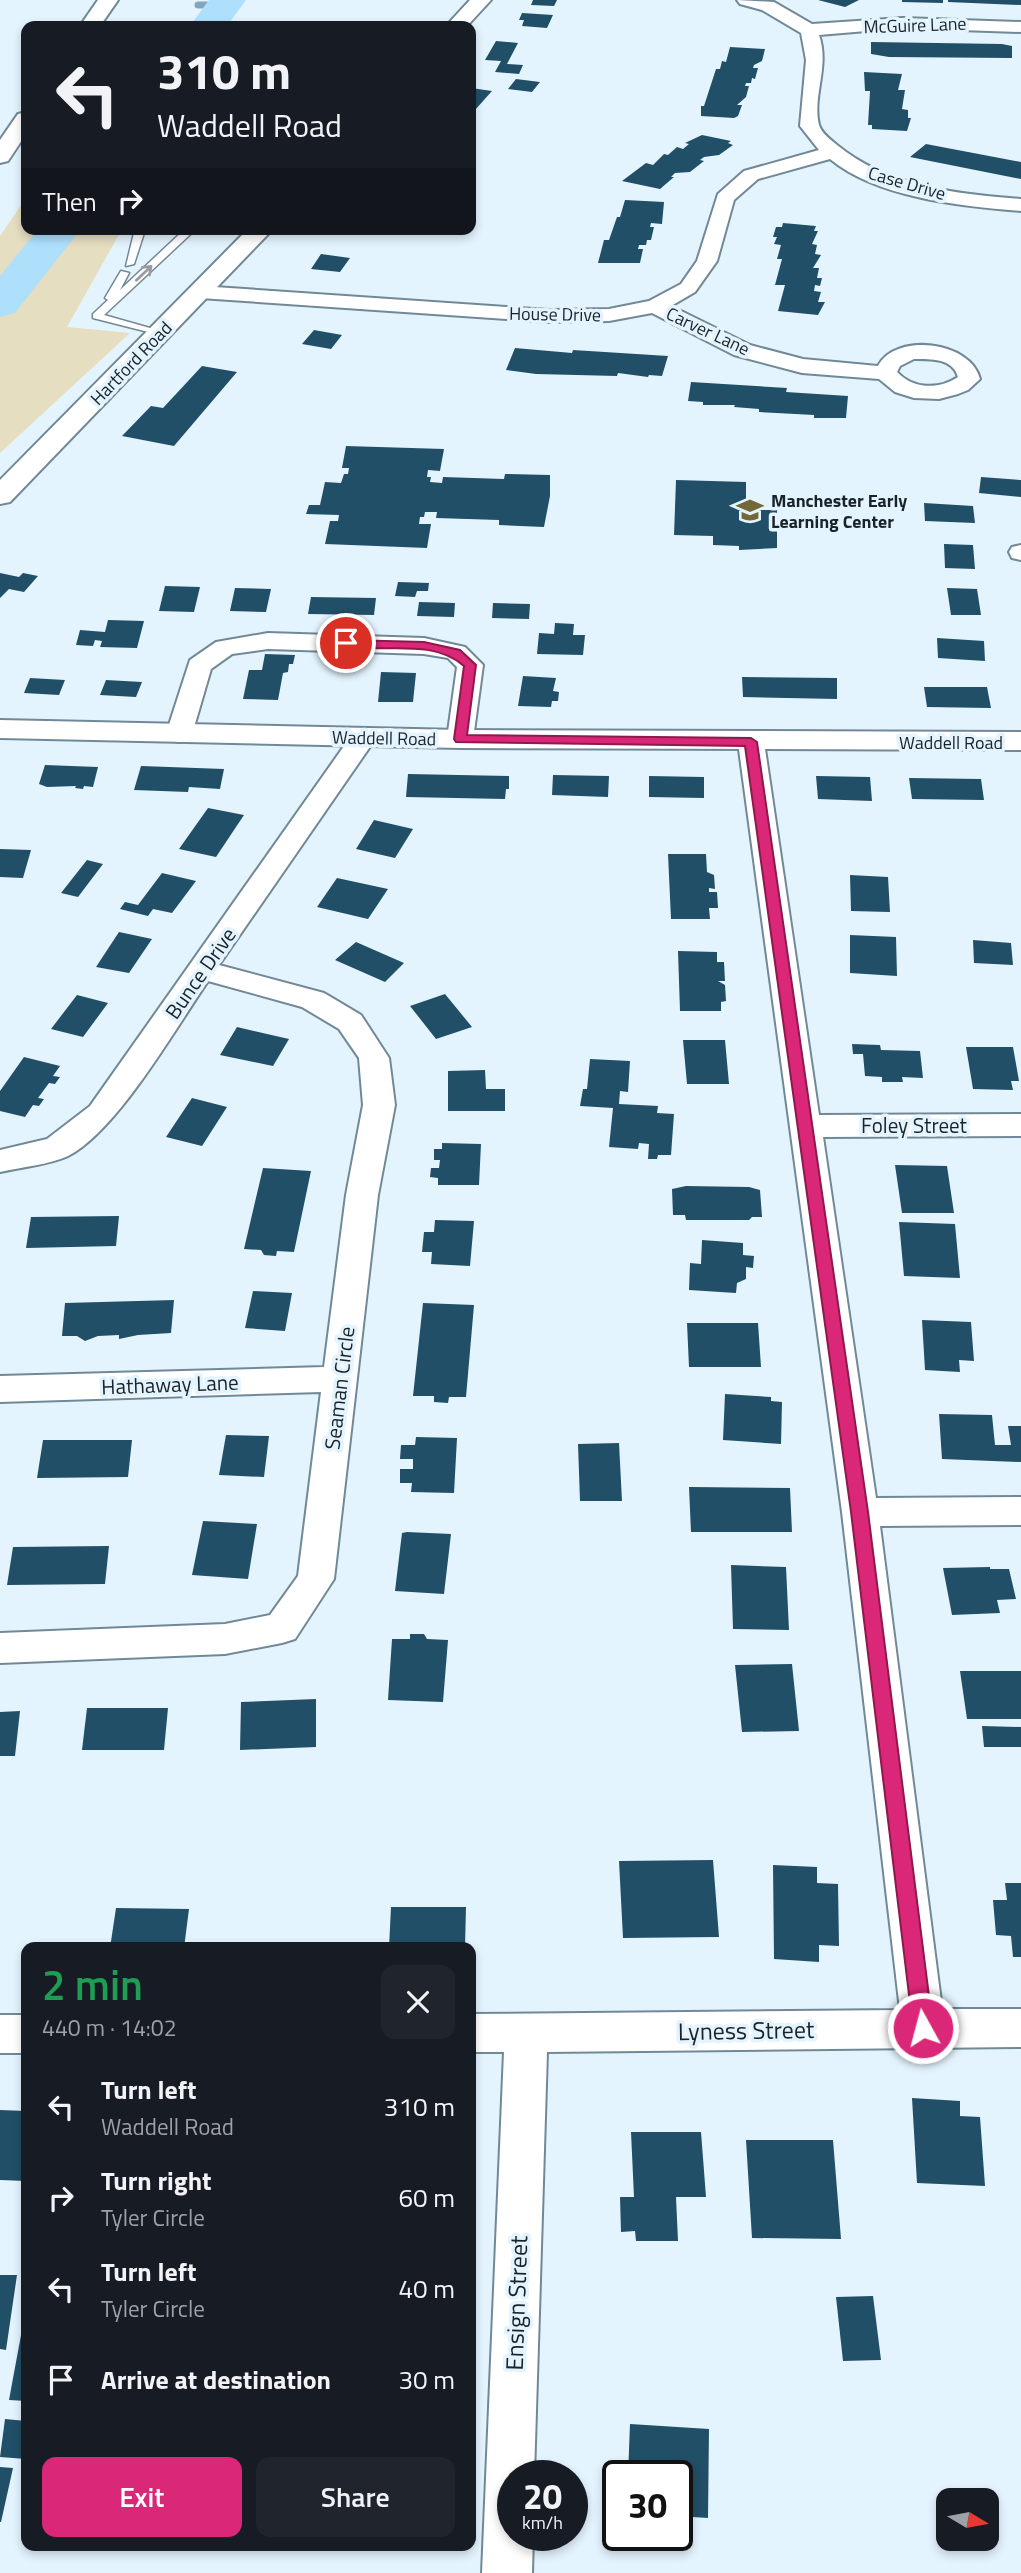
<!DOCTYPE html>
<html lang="en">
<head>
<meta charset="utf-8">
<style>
  :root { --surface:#171b24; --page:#20242c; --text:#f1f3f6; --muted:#9ea1a6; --accent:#db2777 }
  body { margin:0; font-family:"Titillium Web",sans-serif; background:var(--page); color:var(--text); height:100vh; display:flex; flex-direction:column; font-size:26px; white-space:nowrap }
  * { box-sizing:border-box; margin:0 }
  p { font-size:23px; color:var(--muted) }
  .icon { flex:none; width:38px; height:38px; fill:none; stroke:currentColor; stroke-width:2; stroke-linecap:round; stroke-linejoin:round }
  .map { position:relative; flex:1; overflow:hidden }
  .drawer { position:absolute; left:21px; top:1942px; width:455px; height:609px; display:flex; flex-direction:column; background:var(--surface); border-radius:14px; box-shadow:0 4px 10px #0003 }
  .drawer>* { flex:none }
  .banner { position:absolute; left:21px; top:21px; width:455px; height:214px; border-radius:14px; box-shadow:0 4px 10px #0003; background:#171b24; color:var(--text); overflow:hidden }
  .needle { width:46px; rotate:100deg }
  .buttons { position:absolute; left:936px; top:2488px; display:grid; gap:14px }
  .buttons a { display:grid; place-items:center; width:63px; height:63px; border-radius:14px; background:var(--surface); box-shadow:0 4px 10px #0003; font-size:35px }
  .speed { position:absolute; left:497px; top:2460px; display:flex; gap:14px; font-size:35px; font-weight:700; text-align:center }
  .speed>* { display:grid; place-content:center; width:91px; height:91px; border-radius:50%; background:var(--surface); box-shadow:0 4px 10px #0003; line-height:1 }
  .speed small { font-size:18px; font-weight:400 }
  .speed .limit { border:4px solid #111; border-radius:10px; background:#fff; color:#111 }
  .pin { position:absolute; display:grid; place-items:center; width:60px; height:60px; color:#fff; margin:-30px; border:4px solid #fff; border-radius:50%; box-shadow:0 2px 7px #0007 }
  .me { position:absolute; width:77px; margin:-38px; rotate:353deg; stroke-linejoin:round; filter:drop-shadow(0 0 5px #0008) }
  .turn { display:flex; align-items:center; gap:24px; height:147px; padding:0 21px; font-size:32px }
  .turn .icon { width:91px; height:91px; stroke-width:2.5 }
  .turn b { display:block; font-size:49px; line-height:60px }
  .then { display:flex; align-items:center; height:66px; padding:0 21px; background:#0003; gap:14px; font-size:26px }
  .round { display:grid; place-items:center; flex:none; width:74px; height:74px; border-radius:14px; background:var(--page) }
  .overview { display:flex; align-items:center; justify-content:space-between; height:119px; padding:0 21px }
  h1 { font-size:42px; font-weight:600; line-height:52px; color:#1e9e55 }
  .button { display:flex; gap:14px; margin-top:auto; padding:14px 21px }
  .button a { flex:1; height:80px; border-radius:14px; background:var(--accent); color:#fff; font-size:28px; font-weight:600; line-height:80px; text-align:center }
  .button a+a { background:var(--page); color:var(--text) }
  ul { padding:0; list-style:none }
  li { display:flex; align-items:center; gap:21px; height:91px; padding:0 21px }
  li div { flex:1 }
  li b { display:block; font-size:26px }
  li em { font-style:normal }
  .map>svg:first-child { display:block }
  .green { fill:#e5dec1 }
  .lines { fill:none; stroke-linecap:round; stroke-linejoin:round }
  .stream { stroke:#81a7bd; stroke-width:7 }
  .river { fill:#aee0fc; fill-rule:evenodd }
  .building { fill:#214f67 }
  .lane-casing { stroke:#718997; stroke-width:3 }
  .street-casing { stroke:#718997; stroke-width:4 }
  .secondary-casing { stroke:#718997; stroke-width:4 }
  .highway-casing { stroke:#718997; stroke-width:4 }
  .lane { fill:#fff; fill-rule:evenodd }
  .street { fill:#fff; fill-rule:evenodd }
  .secondary { fill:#fff; fill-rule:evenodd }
  .highway { fill:#fff; fill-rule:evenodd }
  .oneway { stroke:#989c9f }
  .route { fill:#db2777; stroke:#8e194d; stroke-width:2 }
  .labels { text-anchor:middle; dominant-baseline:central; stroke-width:7; stroke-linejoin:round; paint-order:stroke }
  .far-street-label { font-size:18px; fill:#192329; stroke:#e4f4fe }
  .far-poi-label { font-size:18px; font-weight:bold; fill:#192329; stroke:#e4f4fe; text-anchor:start }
  .street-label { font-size:21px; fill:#192329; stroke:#e4f4fe }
  .near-street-label { font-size:24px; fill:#192329; stroke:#e4f4fe }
</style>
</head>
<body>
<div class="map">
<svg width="1021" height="2573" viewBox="0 0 1021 2573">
  <rect width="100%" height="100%" fill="#e4f4fe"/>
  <path class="green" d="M26,198V229H122L67,327L130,333L0,453V236Z"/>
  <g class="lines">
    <path class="stream" d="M198,5H224"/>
    <path class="river" d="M209,0H246L227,26H190Z
      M38,229H81L15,313L0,317V276Z"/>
  </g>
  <path class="building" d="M533,0H557L554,6L531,5Z
    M818,0H859L845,7Z
    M902,0H943V3L902,2Z
    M948,0H1021V5L948,2Z
    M522,13L553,15L547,28L522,26L524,20H519Z
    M496,41L518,43L507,64L523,65L519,74L495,72L501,61L485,60Z
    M871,42L1002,44L1012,46V58L889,57L871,54Z
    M730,47L765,49L762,61L754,65L753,68H758L755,79L752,78L751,83H746L745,86H749L746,97L737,105H742L738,116L734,118L701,116V106H704L716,69H720L722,61L726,62Z
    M864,72L902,74L898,90H905L902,109L908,110V118H911L907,131L872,129V125H868L870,91H865Z
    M516,79L540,82L532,92L508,89Z
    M471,88L492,91L475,110L471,109Z
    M702,135L731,141L728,143L733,145L719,155L704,157L700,160L704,161L690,172L675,173L671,177H674L660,189L622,181L646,163L653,165L664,154L668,155L677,147L683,149L689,144L685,143Z
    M926,144L1021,162V179L910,157Z
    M625,200L664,202L662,224L651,223L650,227H654L651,240H647L646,245H639L638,249H643L640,263H598L604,240H609L617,217H620Z
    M783,223L816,226L814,231H818L812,244L817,245L815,254L821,255L813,268H819L817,278H822L820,286L815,285L814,291L821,292L818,302H825L818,315L778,311L785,285H775L782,259H777L781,245L774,244L777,237H773L776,227H782Z
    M321,254L350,258L340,272L311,269Z
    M314,330L342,335L331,349L302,344Z
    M515,348L572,353L573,350L668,356L662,376L649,375L648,377L618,373L617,376L536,374L506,370Z
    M202,366L237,372L174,446L122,436L151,406L163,408Z
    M691,382L787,388L786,392L848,396L846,418H814V415L759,412V409L734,407L735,405H703V402L688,401Z
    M346,446L444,449L440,471L428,470L427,477H431L430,482L442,483L443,477L504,479L505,474L550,475V496L544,527L499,525V520L436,518L437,512H425L424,517H420L419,524H431L427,548L325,544L330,521H338L339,515L306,514L309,505H320L325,482L341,483L344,474H348L349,468H342Z
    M981,477L1021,480V497L979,493Z
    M676,480L746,482V503L757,500L767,506L759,510H777V548L739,550V546L713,545V536L674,535Z
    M924,503L973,506L975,523L925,521Z
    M944,544L973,545L975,569L945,568Z
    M0,573L19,577L23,573L38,576L24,592L9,589L0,598Z
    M398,582L429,583L428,591H417L415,597L395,596Z
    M165,586L200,587L194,612L159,611Z
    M235,588L271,589L266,612L230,611Z
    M947,588L977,589L981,615H951Z
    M311,597L376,598L374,615L308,614Z
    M419,602L455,603L454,617L417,616Z
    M493,603L530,604L529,619L492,618Z
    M108,620L144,621L137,648L100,647L102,641L95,640L93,646L76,645L80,630L105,632Z
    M555,623L574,624L573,635H585L583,655L537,654L539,633L554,634Z
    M937,638L984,641L985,661L938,658Z
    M265,654L295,655L293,664H289L288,672L283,673L278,700L243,699L249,670H262Z
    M381,672L416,673L413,702H378Z
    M523,676L556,678L553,691L559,692L558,701H552L551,707L518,706Z
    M742,677L837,678V699L743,697Z
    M30,678L65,680L59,695L24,693Z
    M106,680L142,682L136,697L100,695Z
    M924,687H987L991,708L927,707Z
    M45,765L98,767L93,787L84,786L83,789L75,788L76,786L47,787L39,784Z
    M141,766L224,769L220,789L189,787L188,792L134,790Z
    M408,774L509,776V789H506L505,799L406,797Z
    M553,775L609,776L608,797L552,795Z
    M649,776L704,777V798L649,797Z
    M816,776L870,777L872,801L818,799Z
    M909,778L981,779L984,800L912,799Z
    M208,808L244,815L216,857L179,849Z
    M374,820L413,829L395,858L356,849Z
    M0,849L31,850L23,878L0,877Z
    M668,854H706L707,872L714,875L715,889L709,888V892H717L718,908H709L710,919H671Z
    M87,860L103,864L78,897L61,893Z
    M162,873L196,881L172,913L153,909L148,916L120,909L125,902L138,905Z
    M850,875L888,877L890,912L851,911Z
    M337,878L388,889L368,919L317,907Z
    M119,932L152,939L129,973L96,967Z
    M850,935L896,937L897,976L850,973Z
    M973,940L1011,943L1013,965L974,963Z
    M356,942L404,963L385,982L335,960Z
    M678,951L717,952V962H724L725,981H718L725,985L726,1001L721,1002V1011H680Z
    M445,994L472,1027L436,1039L410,1006Z
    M77,995L108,1003L83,1037L51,1029Z
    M237,1027L289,1039L273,1066L220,1055Z
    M683,1040H725L729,1084H687Z
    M852,1044L880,1045L881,1050L920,1051L923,1078L902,1077L903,1082H882V1077L865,1076L863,1054H853Z
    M966,1047H1013L1019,1081H1011L1013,1090L973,1089Z
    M24,1057L60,1066L53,1076L60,1077L55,1084L49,1083L38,1098L44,1099L39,1106L33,1105L25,1117L0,1111V1091Z
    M590,1059L630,1061L628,1092L620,1091L619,1104L658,1106L657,1113L674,1114L671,1155H658L657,1159H648L649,1144L639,1143L638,1149L609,1147L613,1108L580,1106L583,1089H587Z
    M485,1070L486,1089H505V1111H448V1071Z
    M192,1098L227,1107L202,1146L166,1137Z
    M442,1143L481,1144L479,1185H438V1178L430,1177L431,1168H439L440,1160H434V1149H442Z
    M895,1165L947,1166L954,1213H902Z
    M263,1168L311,1171L294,1252L277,1251L276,1256L264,1255L261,1250L244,1249Z
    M686,1186L749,1187L760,1190L762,1217H752L749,1220H686L685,1215H673L672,1189Z
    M119,1216L116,1246L26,1248L31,1217Z
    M435,1220L474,1221L470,1266L431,1264L432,1252H422L424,1232H434Z
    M899,1222L955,1224L960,1278L904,1276Z
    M702,1240L743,1243V1255L754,1256L753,1268L746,1267V1279L737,1283L736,1293L689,1290L690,1263L701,1264Z
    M253,1291L292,1293L285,1331L245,1328Z
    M174,1300L171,1333L138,1335L119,1339V1335L98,1336L85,1341L77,1336H62L65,1303Z
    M423,1303L474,1305L466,1397H449L448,1403L434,1402V1396H413Z
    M922,1320L971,1322L974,1361L959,1360L960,1372L925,1370Z
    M687,1323H758L761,1367H689Z
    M725,1394L771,1397V1401L782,1402L781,1444L723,1440Z
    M939,1414L992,1415L995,1445H1011L1008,1426H1021V1462L942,1459Z
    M226,1435L269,1436L264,1477L219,1475Z
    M416,1437L457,1438L454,1493L411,1492L412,1483H400V1469H413V1459H400L401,1445H415Z
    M43,1440H132L128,1477L37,1478Z
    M619,1443L622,1501H580L578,1444Z
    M689,1487L790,1488L792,1532H691Z
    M203,1521L257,1524L248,1579L192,1575Z
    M407,1532L451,1534L444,1594L395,1591L402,1533Z
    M109,1546L105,1584L7,1585L13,1547Z
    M731,1565L786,1567L789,1630L733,1629Z
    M990,1567V1569H1009L1016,1599L997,1600L1000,1613L952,1615L943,1568Z
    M410,1634H424L427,1639L448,1640L443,1702L388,1700L392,1639H410Z
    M792,1664L799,1731L742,1732L735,1665Z
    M960,1671H1021V1719H967Z
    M316,1699V1747L240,1750L241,1702Z
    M87,1708H168L164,1750H82Z
    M20,1711L15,1756H0V1712Z
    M982,1726L1021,1727V1747H984Z
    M713,1860L719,1937L623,1938L619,1861Z
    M773,1865L817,1867V1883L838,1884L839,1946L819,1945V1962L774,1959Z
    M1005,1883H1021V1957H1013L1011,1936L996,1935L993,1900H1007Z
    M391,1907H466L465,1948H389Z
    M116,1908L189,1909L184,1948H110Z
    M912,2098L960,2101V2116L980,2117L985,2186L917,2183Z
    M0,2110L26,2111V2181L0,2180Z
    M631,2132H701L706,2197H676L678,2241H636L635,2231L621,2232L620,2197H634Z
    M746,2140H833L841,2239L752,2238Z
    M0,2275H17L6,2350L0,2349Z
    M873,2296L881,2360L843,2361L836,2297Z
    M21,2335H26V2401L9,2400Z
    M5,2419L26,2421V2459L0,2457Z
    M630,2424L709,2429L708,2518L677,2516V2476H628Z
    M0,2467L13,2468L1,2522H0Z"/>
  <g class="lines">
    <g class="lane-casing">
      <path id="lane" d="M185,229H196L104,315L164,332V336L93,318V314L108,300L105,298L121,271L129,273L120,290Z
        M139,230L144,233L134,264L126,266L134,233Z"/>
    </g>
    <g class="street-casing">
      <path id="street" d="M737,0L774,2L812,24L902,18L1021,22V32L902,28L819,35C830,67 812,95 819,125C822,134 831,140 837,145C888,187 958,194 1021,199V211C961,206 877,198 830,159L758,179L734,200L717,261L695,292L671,306L750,345L803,359L878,366C895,332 971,341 980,379L968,390L958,394L939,399L914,398L895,392L879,379L802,373L734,355L652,313L609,321L549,322L200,298L193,296L189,292L193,288L200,286L549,310L609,309L649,301L681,284L697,261L718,194L744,171L819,150L800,126L806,60L801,33L762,10L740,4ZM914,359C930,359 953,358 958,377C939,390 913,389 897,372L900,366Z
        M1021,545V560L1012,558L1009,552L1012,547Z
        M268,633L424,638L465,647L483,665L473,739L469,745L460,747L451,745L447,739L457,667L448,658L424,654L268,649L232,654L211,669L192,734L188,740L179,742L170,740L166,734L190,660L216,642Z
        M363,730L372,732L376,738L219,965L324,993L361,1015L389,1058L395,1105L378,1195L334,1579L295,1639L282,1643L225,1654L0,1663V1633L225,1624L270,1615L298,1576L321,1392L0,1402V1376L324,1367L346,1195L363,1105L359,1058L339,1029L302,1007L208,981C175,1029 117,1131 68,1156C49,1165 21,1167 0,1172V1150L47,1139L90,1106L354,732Z
        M751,734L760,736L764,742L819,1115L1021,1114V1136L823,1137L876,1498L1021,1497V1525L880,1526L942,2009H1021V2047L547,2052L534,2476H513V2536H533L532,2573H482L504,2052H471V2014L900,2010L842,1512L738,742L742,736Z
        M0,2015H26V2053H0Z"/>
    </g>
    <g class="secondary-casing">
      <path id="secondary" d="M470,0H491L467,26H446Z
        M248,229H273L10,502L0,504V480Z
        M0,720L460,730L1021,732V750L460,748L0,738Z"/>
    </g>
    <g class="highway-casing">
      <path id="highway" d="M98,0H118L100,26H80Z
        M26,112V134L8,161L0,163V140L18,114Z"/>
    </g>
    <use href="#lane" class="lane"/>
    <use href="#street" class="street"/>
    <use href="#secondary" class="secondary"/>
    <use href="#highway" class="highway"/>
  </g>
  <defs><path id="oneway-shaft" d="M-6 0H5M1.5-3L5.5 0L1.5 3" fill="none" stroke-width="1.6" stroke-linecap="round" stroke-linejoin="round" transform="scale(1.75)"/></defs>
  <use class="oneway" href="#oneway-shaft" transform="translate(144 273) rotate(-43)"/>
  <path class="route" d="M346,640L424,642L460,650L476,665L467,735L751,738L757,742L868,1512L933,2028L930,2034L923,2037L916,2034L913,2028L851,1512L745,746L456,742L454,739L464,666C431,637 381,654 342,646V641Z"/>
  <defs>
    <g id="school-bare" transform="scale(2.1)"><path d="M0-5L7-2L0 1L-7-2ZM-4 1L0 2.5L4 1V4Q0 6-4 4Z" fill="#746936" stroke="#e4f4fe" stroke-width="2.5" paint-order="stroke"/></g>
  </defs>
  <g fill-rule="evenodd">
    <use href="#school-bare" x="750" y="510"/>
  </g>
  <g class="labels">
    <g class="far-street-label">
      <text transform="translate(915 25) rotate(-2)">McGuire Lane</text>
      <text transform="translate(907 183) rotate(16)">Case Drive</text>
      <text transform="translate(555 314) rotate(1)">House Drive</text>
      <text transform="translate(708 331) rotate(25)">Carver Lane</text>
      <text transform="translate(131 363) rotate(-46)">Hartford Road</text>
      <text transform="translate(384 738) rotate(1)">Waddell Road</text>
      <text x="951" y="742">Waddell Road</text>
    </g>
    <g class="far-poi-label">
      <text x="771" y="500">Manchester Early<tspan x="771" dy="21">Learning Center</tspan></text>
    </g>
    <g class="street-label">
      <text transform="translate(200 973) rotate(-55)">Bunce Drive</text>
      <text x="914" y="1125">Foley Street</text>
      <text transform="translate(170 1384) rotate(-2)">Hathaway Lane</text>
      <text transform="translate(339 1388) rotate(-83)">Seaman Circle</text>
    </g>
    <g class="near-street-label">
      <text transform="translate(746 2030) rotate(-1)">Lyness Street</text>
      <text transform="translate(516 2303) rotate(-88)">Ensign Street</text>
    </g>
  </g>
</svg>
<div class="buttons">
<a><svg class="needle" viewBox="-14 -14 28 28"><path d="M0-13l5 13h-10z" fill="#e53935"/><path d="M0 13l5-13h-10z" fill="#9ea1a6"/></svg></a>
</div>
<div class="speed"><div>20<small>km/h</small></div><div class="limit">30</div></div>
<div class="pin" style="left:346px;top:643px;background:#d93025"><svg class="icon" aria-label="arrive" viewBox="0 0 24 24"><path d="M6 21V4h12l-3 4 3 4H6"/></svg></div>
<svg class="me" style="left:923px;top:2028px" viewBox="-20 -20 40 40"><circle r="17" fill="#db2777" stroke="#fff" stroke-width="3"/><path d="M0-11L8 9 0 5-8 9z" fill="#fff"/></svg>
<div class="banner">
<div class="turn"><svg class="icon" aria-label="left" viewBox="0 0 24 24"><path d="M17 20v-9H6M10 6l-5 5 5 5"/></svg><div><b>310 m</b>Waddell Road</div></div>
<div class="then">Then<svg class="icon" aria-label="right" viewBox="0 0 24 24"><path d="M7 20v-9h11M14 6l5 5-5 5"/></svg></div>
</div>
<section class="drawer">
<div class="overview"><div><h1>2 min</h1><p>440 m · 14:02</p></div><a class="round"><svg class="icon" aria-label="close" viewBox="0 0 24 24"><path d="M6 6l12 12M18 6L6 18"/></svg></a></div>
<ul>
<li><svg class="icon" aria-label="left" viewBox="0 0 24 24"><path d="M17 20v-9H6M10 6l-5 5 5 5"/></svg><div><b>Turn left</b><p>Waddell Road</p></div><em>310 m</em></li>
<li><svg class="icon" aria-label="right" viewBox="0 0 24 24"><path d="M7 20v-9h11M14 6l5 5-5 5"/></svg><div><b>Turn right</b><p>Tyler Circle</p></div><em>60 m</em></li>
<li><svg class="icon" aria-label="left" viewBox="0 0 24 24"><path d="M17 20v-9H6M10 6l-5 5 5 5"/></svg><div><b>Turn left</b><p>Tyler Circle</p></div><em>40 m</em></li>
<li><svg class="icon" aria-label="arrive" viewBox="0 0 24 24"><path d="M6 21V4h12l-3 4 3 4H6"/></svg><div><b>Arrive at destination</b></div><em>30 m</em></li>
</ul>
<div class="button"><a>Exit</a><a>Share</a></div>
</section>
</div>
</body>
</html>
